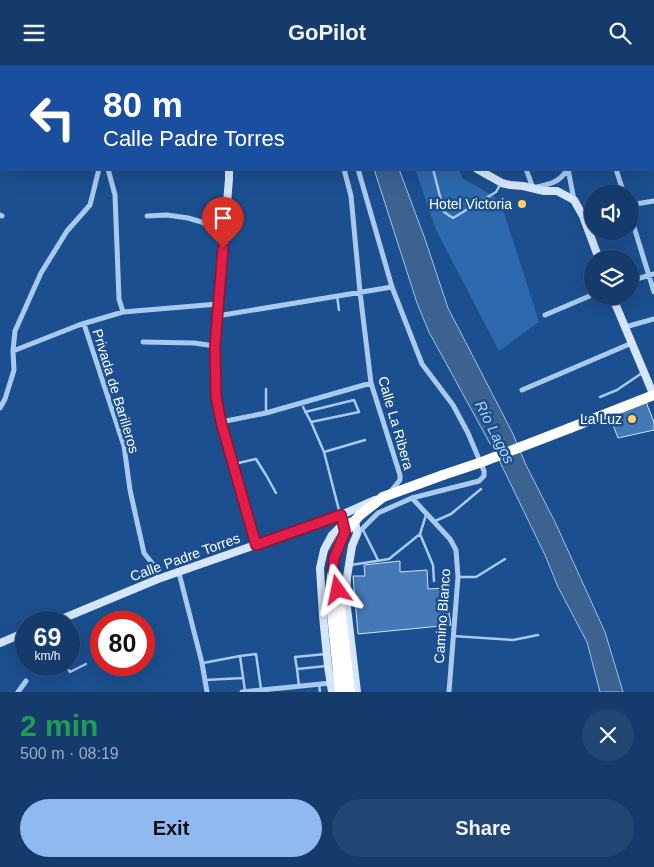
<!DOCTYPE html>
<html lang="en">
<head>
<meta charset="utf-8">
<style>
  :root { --surface:#143b6b; --page:#214673; --text:#f1f3f6; --muted:#9dadc1; --line:#33557e; --accent:#90b9f0 }
  body { margin:0; font-family:Arial,sans-serif; background:var(--page); color:var(--text); height:100vh; display:flex; flex-direction:column; font-size:19px; white-space:nowrap }
  * { box-sizing:border-box; margin:0 }
  p { font-size:16px; color:var(--muted) }
  .icon { flex:none; width:28px; height:28px; fill:none; stroke:currentColor; stroke-width:2; stroke-linecap:round; stroke-linejoin:round }
  .map { position:relative; height:627px; overflow:hidden }
  .details { display:flex; flex-direction:column; background:var(--surface); flex:1 }
  .details>* { flex:none }
  .top-card { position:absolute; left:0px; top:0px; width:655px; height:105px; box-shadow:0 5px 20px #0002,0 0 0 1px var(--line); background:#1a4fa0; color:#fff; overflow:hidden }
  .fabs { position:absolute; left:584px; top:120px; display:grid; gap:10px }
  .fabs a { display:grid; place-items:center; width:55px; height:55px; border-radius:50%; background:var(--surface); box-shadow:0 5px 20px #0002,0 0 0 1px var(--line); font-size:25px }
  .speed { position:absolute; left:15px; top:546px; display:flex; gap:10px; font-size:25px; font-weight:700; text-align:center }
  .speed>* { display:grid; place-content:center; width:65px; height:65px; border-radius:50%; background:var(--surface); box-shadow:0 5px 20px #0002,0 0 0 1px var(--line); line-height:1 }
  .speed small { font-size:12px; font-weight:400 }
  .speed .limit { border:8px solid #d22; background:#fff; color:#111 }
  .pin { position:absolute; display:grid; place-items:center; width:42px; height:42px; color:#fff; margin:-51px -21px; border-radius:50% 50% 50% 0; rotate:-45deg; box-shadow:0 0 5px #0007 }
  .pin .icon { rotate:45deg }
  .me { position:absolute; width:55px; margin:-28px; rotate:348deg; stroke-linejoin:round; filter:drop-shadow(0 0 4px #0008) }
  .turn { display:flex; align-items:center; gap:18px; height:105px; padding:0 20px; font-size:22px }
  .turn .icon { width:65px; height:65px; stroke-width:2.5 }
  .turn b { display:block; font-size:35px; line-height:42px }
  .round { display:grid; place-items:center; flex:none; width:52px; height:52px; border-radius:26px; background:var(--page) }
  .head { display:flex; align-items:center; justify-content:space-between; height:85px; padding:0 20px }
  h1 { font-size:30px; font-weight:800; line-height:38px; color:#1e9e55 }
  .button { display:flex; gap:10px; margin-top:auto; padding:10px 20px }
  .button a { flex:1; height:58px; border-radius:30px; background:var(--accent); color:#111; font-size:20px; font-weight:800; line-height:58px; text-align:center }
  .button a+a { background:var(--page); color:var(--text) }
  header { display:flex; justify-content:space-between; align-items:center; height:65px; padding:0 20px; background:var(--surface); font-size:22px; font-weight:800 }
  .map>svg:first-child { display:block }
  .green { fill:#2e69ad }
  .water { fill:#3c6290; stroke:#9cc4f0 }
  .building { fill:#4478b7; stroke:#cfe3fa }
  .lines { fill:none; stroke-linecap:round; stroke-linejoin:round }
  .lane { stroke:#a9c9ee; stroke-width:2.5 }
  .street { stroke:#a9c9ee; stroke-width:5 }
  .secondary { stroke:#d6e6fa; stroke-width:8 }
  .highway { stroke:#fff; stroke-width:10 }
  .highway-bridge { stroke:#fff; stroke-width:10 }
  .route-casing { stroke:#92132f; stroke-width:12 }
  .route { stroke:#e11d48; stroke-width:9 }
  .poi-dot { fill:#ffd166; stroke:#1b4f8f; stroke-width:2 }
  .labels { text-anchor:middle; dominant-baseline:central; stroke-width:5; stroke-linejoin:round; paint-order:stroke }
  .poi-label { font-size:14px; fill:#fff; stroke:#1b4f8f; text-anchor:end }
  .street-label { font-size:14px; fill:#fff; stroke:#1b4f8f }
  .water-label { font-size:15px; font-style:italic; fill:#b5d3f5; stroke:#1b4f8f }
</style>
</head>
<body>
<header><svg class="icon" aria-label="menu" viewBox="0 0 24 24"><path d="M4 6h16M4 12h16M4 18h16"/></svg>GoPilot<svg class="icon" aria-label="search" viewBox="0 0 24 24"><circle cx="10" cy="10" r="6"/><path d="M15 15l6 6"/></svg></header>
<div class="map">
<svg width="654" height="627" viewBox="0 0 654 627">
  <rect width="100%" height="100%" fill="#1b4f8f"/>
  <path class="green" d="M415,104H459L462,113L500,135L539,257L499,286L436,165Z"/>
  <path class="water" d="M374,104H399L425,174L448,243L513,369L526,400L556,459L605,567L623,627H600L587,577L558,522L545,490L500,397L429,267L417,238Z"/>
  <path class="building" d="M646,337L654,357V365L618,373L610,352Z
    M400,496V507L427,505L428,524L445,523L451,560L358,569L353,511H365L364,500Z"/>
  <g class="lines">
    <path class="lane" d="M394,0V1
      M433,104L444,147L453,153L496,127L500,120
      M337,231L339,245
      M266,324V348
      M600,332L617,325L642,308
      M303,342L311,357L359,347L354,335L305,347
      M311,357L324,387L340,449
      M324,387L365,375
      M234,399L256,394L266,410L276,428
      M426,450L420,469L433,500L434,516
      M435,456L451,449L481,424
      M363,465L378,495
      M351,500L389,494L420,469
      M459,512H476L505,494
      M453,571L513,575L538,570
      M326,589L295,592L297,604L326,601
      M203,598L240,591
      M65,600L70,607L86,599
      M297,604L299,621
      M205,615L243,613
      M319,619L320,627
      M245,626L240,591L256,589L261,624"/>
    <path class="street" d="M316,0L317,1
      M325,0V1
      M482,0L483,1
      M510,0L515,1
      M215,1L223,0
      M544,1V0
      M596,1L597,0
      M0,53H1
      M0,64H1
      M108,104L115,130L119,234L123,247
      M344,104L351,131L360,227L371,318L400,410V415L391,426
      M526,104L533,123C549,119 558,119 568,104
      M568,104L574,135
      M616,104L624,129
      M630,140L654,136
      M630,149L654,227
      M0,150L2,151
      M147,151L167,150L188,153L225,164
      M630,216L654,209
      M545,250L592,230
      M217,251L392,222
      M84,259L124,381L130,425L144,488L156,503L158,514
      M625,262L654,254
      M143,277L194,278L215,281
      M13,286L79,260L123,247L218,239
      M522,325L632,278
      M0,343L5,334L14,305L13,286L15,266L41,208L67,166L90,140L99,104
      M221,357L266,348L371,318
      M412,433L450,474L456,485L458,512L449,627
      M357,469L378,448L412,433L479,416L484,411V406L468,368L453,340L422,299L392,222L358,104
      M179,508L202,598L207,627
      M18,627L26,616
      M242,627L331,618"/>
    <path class="secondary" d="M226,0V1
      M434,0V1
      M229,104V114L215,281L216,331L221,357L256,480
      M477,104L502,118L510,120L523,121L544,126H557L574,135L583,151L599,194
      M612,231L654,331
      M52,558L158,514L341,450L375,435
      M0,578L26,567
      M332,627L328,601L323,551L320,503L324,485L332,470L342,460L355,455L357,469L352,481L347,512L346,534L357,627"/>
    <path class="highway" d="M570,363L654,330
      M334,510L338,525L350,627
      M340,627L330,529L334,493L340,476L345,467L360,450L383,432L443,410"/>
    <path class="highway-bridge" d="M443,410L482,397L570,363"/>
  </g>
  <g class="lines">
    <g class="route-casing">
      <path id="route" d="M223,183L215,281L216,331L221,357L256,480L341,450L345,467L334,493L333,505L338,525"/>
    </g>
    <use href="#route" class="route"/>
  </g>
  <g class="poi-dot">
    <circle cx="522" cy="139" r="5"/>
    <circle cx="632" cy="354" r="5"/>
  </g>
  <g class="labels">
    <g class="poi-label">
      <text x="512" y="139">Hotel Victoria</text>
      <text x="622" y="354">La Luz</text>
    </g>
    <g class="street-label">
      <text transform="translate(116 326) rotate(73)">Privada de Barilleros</text>
      <text transform="translate(396 358) rotate(74)">Calle La Ribera</text>
      <text transform="translate(185 492) rotate(-20)">Calle Padre Torres</text>
      <text transform="translate(442 551) rotate(-86)">Camino Blanco</text>
    </g>
    <g class="water-label">
      <text transform="translate(495 367) rotate(63)">Río Lagos</text>
    </g>
  </g>
</svg>
<div class="fabs">
<a><svg class="icon" aria-label="sound" viewBox="0 0 24 24"><path d="M4 9h4l5-4v14l-5-4H4zM17 9q2 3 0 6"/></svg></a>
<a><svg class="icon" aria-label="layers" viewBox="0 0 24 24"><path d="M12 4l9 5-9 5-9-5zM3 14l9 5 9-5"/></svg></a>
</div>
<div class="speed"><div>69<small>km/h</small></div><div class="limit">80</div></div>
<div class="pin" style="left:223px;top:183px;background:#d93025"><svg class="icon" aria-label="arrive" viewBox="0 0 24 24"><path d="M6 21V4h12l-3 4 3 4H6"/></svg></div>
<svg class="me" style="left:338px;top:525px" viewBox="-20 -20 40 40"><path d="M0-17L14 15 0 8-14 15z" fill="#e11d48" stroke="#fff" stroke-width="4"/></svg>
<div class="top-card">
<div class="turn"><svg class="icon" aria-label="left" viewBox="0 0 24 24"><path d="M17 20v-9H6M10 6l-5 5 5 5"/></svg><div><b>80 m</b>Calle Padre Torres</div></div>
</div>
</div>
<section class="details">
<div class="head"><div><h1>2 min</h1><p>500 m · 08:19</p></div><a class="round"><svg class="icon" aria-label="close" viewBox="0 0 24 24"><path d="M6 6l12 12M18 6L6 18"/></svg></a></div>
<div class="button"><a>Exit</a><a>Share</a></div>
</section>
</body>
</html>
